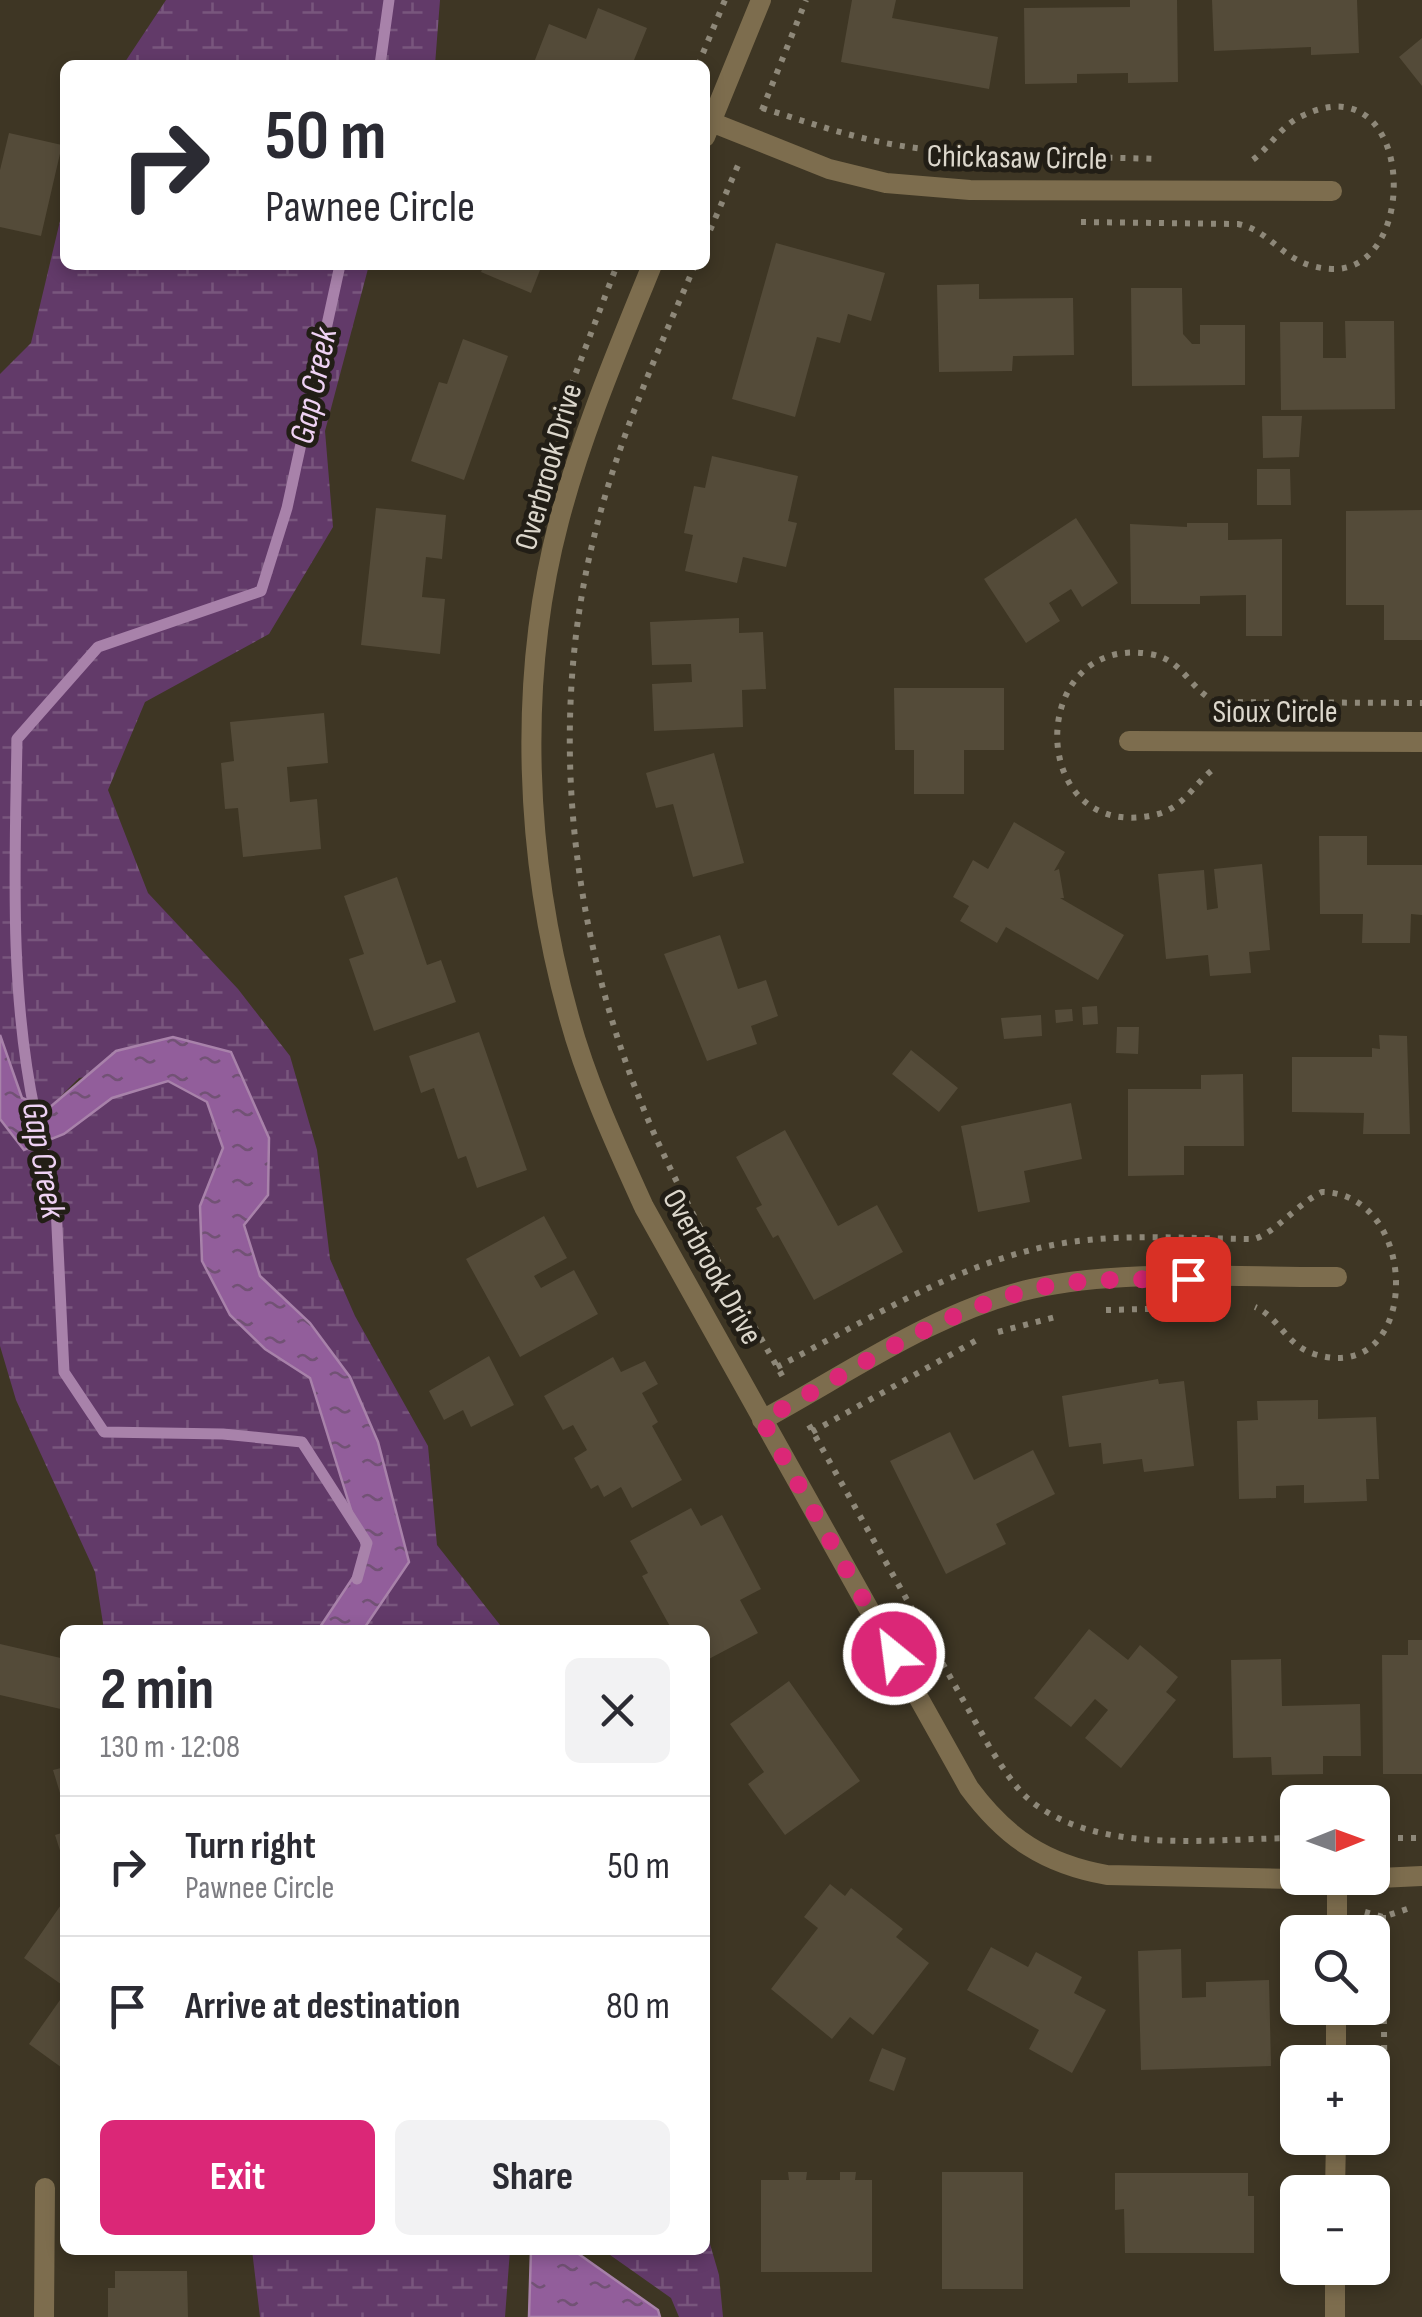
<!DOCTYPE html>
<html lang="en">
<head>
<meta charset="utf-8">
<style>
  :root { --surface:#fff; --page:#f2f2f3; --text:#2b2b33; --muted:#7c7c81; --line:#e1e1e2; --accent:#db2777 }
  body { margin:0; font-family:"Sofia Sans Condensed",sans-serif; background:var(--page); color:var(--text); height:100vh; display:flex; flex-direction:column; font-size:38px; white-space:nowrap }
  * { box-sizing:border-box; margin:0 }
  p { font-size:32px; color:var(--muted) }
  .icon { flex:none; width:55px; height:55px; fill:none; stroke:currentColor; stroke-width:2; stroke-linecap:round; stroke-linejoin:round }
  .map { position:relative; flex:1; overflow:hidden }
  .sheet { position:absolute; left:60px; top:1625px; width:650px; height:630px; display:flex; flex-direction:column; background:var(--surface); border-radius:15px; box-shadow:0 5px 15px #0003 }
  .sheet>* { flex:none }
  .top-card { position:absolute; left:60px; top:60px; width:650px; height:210px; border-radius:15px; box-shadow:0 5px 15px #0003; background:#fff; color:var(--text); overflow:hidden }
  .needle { width:65px; rotate:89deg }
  .fabs { position:absolute; left:1280px; top:1785px; display:grid; gap:20px }
  .fabs a { display:grid; place-items:center; width:110px; height:110px; border-radius:15px; background:var(--surface); box-shadow:0 5px 15px #0003; font-size:50px }
  .pin { position:absolute; display:grid; place-items:center; width:85px; height:85px; color:#fff; margin:-42px; border-radius:20px; box-shadow:0 5px 15px #0006 }
  .me { position:absolute; width:110px; margin:-55px; rotate:331deg; stroke-linejoin:round; filter:drop-shadow(0 0 8px #0008) }
  .turn { display:flex; align-items:center; gap:35px; height:210px; padding:0 40px; font-size:45px }
  .turn .icon { width:130px; height:130px; stroke-width:2.5 }
  .turn b { display:block; font-size:70px; line-height:85px }
  .round { display:grid; place-items:center; flex:none; width:105px; height:105px; border-radius:15px; background:var(--page) }
  .head { display:flex; align-items:center; justify-content:space-between; height:170px; padding:0 40px }
  h1 { font-size:60px; font-weight:700; line-height:75px }
  .action { display:flex; gap:20px; margin-top:auto; padding:20px 40px }
  .action a { flex:1; height:115px; border-radius:15px; background:var(--accent); color:#fff; font-size:40px; font-weight:700; line-height:115px; text-align:center }
  .action a+a { background:var(--page); color:var(--text) }
  ul { padding:0; list-style:none }
  li { display:flex; align-items:center; gap:30px; height:140px; padding:0 40px; border-top:2px solid var(--line) }
  li div { flex:1 }
  li b { display:block; font-size:38px }
  li em { font-style:normal }
  .map>svg:first-child { display:block }
  .wetland { fill:url(#wetland-marsh) }
  .water { fill:url(#water-ripples); stroke:#a882aa; stroke-width:2.5 }
  .lines { fill:none; stroke-linecap:round; stroke-linejoin:round }
  .stream { stroke:#a882aa; stroke-width:11 }
  .building { fill:#544b39 }
  .path { stroke:#8e8879; stroke-width:6; stroke-dasharray:5 8; stroke-linecap:butt }
  .street { stroke:#7d6d4e; stroke-width:20 }
  .route { stroke:#db2777; stroke-width:18; stroke-dasharray:0 32.4 }
  .labels { text-anchor:middle; dominant-baseline:central; stroke-width:10; stroke-linejoin:round; paint-order:stroke }
  .street-label { font-size:32px; fill:#dcd7cc; stroke:#221e16 }
  .water-label { font-size:35px; font-style:italic; fill:#efd2f4; stroke:#221e16 }
</style>
</head>
<body>
<div class="map">
<svg width="1422" height="2317" viewBox="0 0 1422 2317">
  <defs>
    <pattern id="wetland-marsh" width="20" height="14" patternUnits="userSpaceOnUse" patternTransform="scale(2.5)"><rect width="20" height="14" fill="#623a69"/><path d="M1 5h8M5 5V1M11 12h8M15 12V8" fill="none" stroke="#78567d"/></pattern>
    <pattern id="water-ripples" width="26" height="14" patternUnits="userSpaceOnUse" patternTransform="scale(2.5)"><rect width="26" height="14" fill="#925e9b"/><path d="M2 4q2-2 4 0t4 0M15 11q2-2 4 0t4 0" fill="none" stroke="#725275"/></pattern>
  </defs>
  <rect width="100%" height="100%" fill="#3e3624"/>
  <path class="wetland" d="M166,0H440L435,65H123Z
    M65,200V265H369L325,431L333,527L269,634L145,702L108,790L148,893L238,989L290,1056L317,1150L330,1259L355,1316L428,1446L437,1545L504,1630H363L409,1562L393,1508L310,1323L260,1276L244,1225L268,1195L231,1053L79,1078L49,1108L22,1098L0,1035V374L31,343Z
    M168,1081L207,1102L223,1148L200,1206L265,1349L310,1378L366,1558L318,1630H104L95,1572L16,1400L0,1346V1119L25,1150L64,1134L111,1098Z
    M705,2227L719,2275L723,2317H679L671,2298L603,2250H705Z
    M252,2250H510L505,2317H260Z"/>
  <path class="water" d="M0,1035L22,1098L49,1108L116,1051L173,1037L231,1052L269,1138L268,1195L244,1225L260,1276L310,1323L350,1377L378,1442L409,1562L363,1630H318L366,1558L310,1378L265,1349L230,1315L202,1261L200,1206L223,1148L207,1102L168,1081L112,1098L64,1134L24,1150L0,1119Z
    M531,2250H573L658,2310L660,2317H529Z"/>
  <g class="lines">
    <path class="stream" d="M380,65L389,0
      M35,1113C9,990 15,864 17,739L98,647L261,591L287,508L340,265
      M39,1131L56,1206L64,1372L104,1432L223,1434L302,1442L367,1543L357,1579"/>
  </g>
  <path class="building" d="M852,0H896L892,18L998,37L989,89L841,62Z
    M1130,0H1177L1178,82L1128,83V73L1077,74V83L1025,84L1024,8L1130,7Z
    M1212,0H1357L1359,53L1311,55V47L1214,51Z
    M598,8L647,28L632,65H533L549,24L586,39Z
    M1422,38V86L1399,57Z
    M9,133L62,145L41,236L0,227V170Z
    M776,243L885,273L871,321L848,314L840,343L817,337L795,417L732,399Z
    M484,265H542L531,293L481,272Z
    M979,284V299L1073,298L1074,355L1013,356L1012,371L939,372L937,285Z
    M1131,288H1182L1183,334L1192,344H1200V325H1245V385L1132,386Z
    M1345,321H1394L1395,409L1281,410L1280,322H1323V358H1346Z
    M463,339L508,356L464,480L411,461L439,382L447,384Z
    M1262,416H1302L1299,457L1263,458Z
    M712,456L798,476L788,521L797,523L786,567L743,557L737,583L685,571L693,535L684,533L694,486L705,488Z
    M1257,469H1290L1291,505H1257Z
    M376,508L446,515L442,559L426,557L422,597L445,599L440,654L361,645Z
    M1422,510V640H1384V605H1346V511Z
    M1076,518L1118,583L1082,607L1071,589L1049,603L1060,621L1026,643L984,579Z
    M1187,523H1228V540L1282,539V636H1246V595L1200,596V604H1131L1130,524L1187,527Z
    M739,618V633L763,632L766,689L742,690L743,727L654,731L652,684L692,682L691,664L652,665L650,622Z
    M894,688H1004V750H964V794H914V750H895Z
    M324,713L328,763L287,767L290,802L317,799L321,849L243,857L238,808L225,809L221,763L234,761L230,722Z
    M714,753L744,863L693,877L673,804L656,808L646,773Z
    M1014,822L1065,852L1054,871L1059,869L1064,898H1060L1124,935L1098,980L1006,927L997,943L960,921L969,906L953,897L973,860L988,869Z
    M1319,836H1367V865H1422V915L1411,914L1410,943H1362L1363,914H1320Z
    M1262,864L1270,950L1249,952L1251,973L1210,976L1208,955L1166,959L1158,874L1204,870L1207,910L1218,908L1214,869Z
    M397,877L427,965L441,960L456,1002L374,1031L349,959L364,954L344,896Z
    M720,935L738,989L766,980L778,1016L751,1026L757,1044L707,1061L664,954Z
    M1097,1006L1098,1024L1083,1025L1082,1007Z
    M1072,1009L1073,1021L1056,1023L1055,1010Z
    M1041,1015L1042,1036L1004,1039L1001,1018Z
    M1117,1027H1139L1138,1054L1116,1053Z
    M479,1032L527,1170L477,1188L466,1156L458,1159L434,1088L421,1093L409,1056Z
    M1379,1035L1407,1036L1410,1134H1363L1364,1113L1292,1112V1057H1372V1048L1380,1049Z
    M911,1050L958,1088L939,1112L892,1074Z
    M1243,1074L1244,1146H1184V1175L1128,1176V1089H1201V1075Z
    M1071,1103L1082,1159L1024,1171L1030,1202L978,1212L961,1126Z
    M785,1130L838,1226L877,1205L903,1252L814,1300L778,1235L773,1238L756,1208L762,1205L736,1157Z
    M544,1216L567,1258L534,1276L541,1288L574,1270L598,1314L520,1357L466,1259Z
    M489,1356L514,1405L471,1427L463,1410L444,1420L429,1391Z
    M613,1357L621,1372L645,1361L658,1384L642,1393L658,1422L652,1426L682,1480L632,1508L621,1487L604,1497L598,1485L591,1489L574,1458L587,1450L573,1425L563,1430L544,1396Z
    M1158,1379L1159,1384L1184,1381L1194,1466L1144,1472L1142,1459L1103,1464L1101,1443L1069,1447L1062,1396Z
    M1318,1400V1419L1376,1417L1379,1479H1366L1367,1501L1304,1503V1485L1276,1486V1498L1239,1499L1237,1421L1258,1420L1257,1401Z
    M950,1432L974,1480L1033,1450L1055,1494L996,1524L1006,1544L946,1574L890,1461Z
    M691,1508L701,1526L722,1515L761,1589L740,1600L758,1633L705,1661V1630H672L642,1576L648,1573L630,1541Z
    M1089,1629L1128,1660L1140,1645L1178,1677L1166,1692L1176,1700L1121,1768L1085,1738L1108,1710L1095,1699L1071,1727L1034,1698Z
    M1408,1640H1422V1774H1383L1382,1655H1408Z
    M0,1644L65,1659V1710L0,1695Z
    M1281,1659L1282,1706L1360,1704L1361,1756H1323V1774L1272,1775L1271,1757L1233,1758L1231,1660Z
    M789,1681L860,1781L785,1835L748,1784L764,1772L730,1724Z
    M65,1767V1806H64L53,1770Z
    M65,1832V1862L64,1863L55,1835Z
    M830,1884L845,1896L851,1888L903,1929L896,1937L929,1963L873,2035L850,2017L832,2039L771,1989L818,1928L804,1917Z
    M63,1902L65,1904V1987L24,1958Z
    M991,1947L1028,1967L1036,1952L1082,1977L1074,1993L1106,2010L1072,2073L1029,2049L1039,2030L967,1990Z
    M1181,1949L1182,1998L1206,1997V1982L1269,1980L1271,2066L1141,2070L1138,1951Z
    M65,1993V2070L29,2044Z
    M882,2048L906,2058L894,2091L869,2081Z
    M788,2172H807L806,2180H840V2172H856L855,2180H872V2272H761V2180H789Z
    M942,2172H1023V2289H942Z
    M1115,2173H1248V2196H1254V2253H1125L1124,2209L1115,2210Z
    M115,2271H187L188,2317H108V2288H115Z"/>
  <g class="lines">
    <path class="path" d="M698,65L725,0
      M762,108C807,122 850,137 896,145C982,159 1072,156 1159,159
      M762,110L806,0
      M1081,222L1238,224C1274,231 1283,267 1332,269C1422,272 1415,60 1302,116C1280,126 1270,148 1251,161
      M705,242L739,163
      M695,265C656,355 616,445 593,541C544,742 575,966 663,1153C699,1230 742,1305 784,1379
      M548,446L617,265
      M1211,771C1193,786 1183,807 1158,814C1026,848 1024,633 1150,654C1183,659 1189,689 1216,702L1422,703
      M1106,1310L1188,1308
      M998,1332L1059,1316
      M777,1367C863,1323 952,1266 1048,1246C1114,1232 1187,1239 1254,1239C1275,1233 1297,1204 1322,1192C1422,1193 1422,1388 1314,1354C1286,1345 1279,1317 1255,1307
      M809,1425L990,1748C1004,1769 1017,1793 1039,1807C1109,1855 1217,1838 1298,1838
      M812,1432L977,1340
      M1372,1838H1422
      M1381,1838L1382,1852
      M1365,1912L1383,1917L1410,1908
      M1362,2145L1385,2144L1383,1915"/>
    <path class="street" d="M711,122L829,169L886,183L970,190L1332,191
      M705,137L761,0
      M652,265C618,349 582,433 559,521C517,680 525,860 569,1017C587,1083 616,1145 644,1207L969,1788C1006,1838 1045,1864 1107,1875L1337,1880L1422,1876
      M1129,741L1422,742
      M762,1420C847,1374 936,1311 1031,1289C1122,1268 1242,1278 1337,1277
      M1337,1932V1880
      M1336,2062V2008
      M1335,2192L1336,2138
      M44,2317L45,2188
      M1335,2317V2268"/>
  </g>
  <g class="lines">
    <path class="route" d="M894,1654L762,1420C847,1374 935,1314 1029,1290C1081,1277 1135,1280 1188,1279"/>
  </g>
  <g class="labels">
    <g class="street-label">
      <text transform="translate(1017 158) rotate(1)">Chickasaw Circle</text>
      <text transform="translate(549 467) rotate(-74)">Overbrook Drive</text>
      <text x="1275" y="712">Sioux Circle</text>
      <text transform="translate(712 1267) rotate(61)">Overbrook Drive</text>
    </g>
    <g class="water-label">
      <text transform="translate(314 386) rotate(-78)">Gap Creek</text>
      <text transform="translate(43 1160) rotate(80)">Gap Creek</text>
    </g>
  </g>
</svg>
<div class="fabs">
<a><svg class="needle" viewBox="-14 -14 28 28"><path d="M0-13l5 13h-10z" fill="#e53935"/><path d="M0 13l5-13h-10z" fill="#7c7c81"/></svg></a>
<a><svg class="icon" aria-label="search" viewBox="0 0 24 24"><circle cx="10" cy="10" r="6"/><path d="M15 15l6 6"/></svg></a>
<a>+</a>
<a>−</a>
</div>
<div class="pin" style="left:1188px;top:1279px;background:#d93025"><svg class="icon" aria-label="arrive" viewBox="0 0 24 24"><path d="M6 21V4h12l-3 4 3 4H6"/></svg></div>
<svg class="me" style="left:894px;top:1654px" viewBox="-20 -20 40 40"><circle r="17" fill="#db2777" stroke="#fff" stroke-width="3"/><path d="M0-11L8 9 0 5-8 9z" fill="#fff"/></svg>
<div class="top-card">
<div class="turn"><svg class="icon" aria-label="right" viewBox="0 0 24 24"><path d="M7 20v-9h11M14 6l5 5-5 5"/></svg><div><b>50 m</b>Pawnee Circle</div></div>
</div>
<section class="sheet">
<div class="head"><div><h1>2 min</h1><p>130 m · 12:08</p></div><a class="round"><svg class="icon" aria-label="close" viewBox="0 0 24 24"><path d="M6 6l12 12M18 6L6 18"/></svg></a></div>
<ul>
<li><svg class="icon" aria-label="right" viewBox="0 0 24 24"><path d="M7 20v-9h11M14 6l5 5-5 5"/></svg><div><b>Turn right</b><p>Pawnee Circle</p></div><em>50 m</em></li>
<li><svg class="icon" aria-label="arrive" viewBox="0 0 24 24"><path d="M6 21V4h12l-3 4 3 4H6"/></svg><div><b>Arrive at destination</b></div><em>80 m</em></li>
</ul>
<div class="action"><a>Exit</a><a>Share</a></div>
</section>
</div>
</body>
</html>
